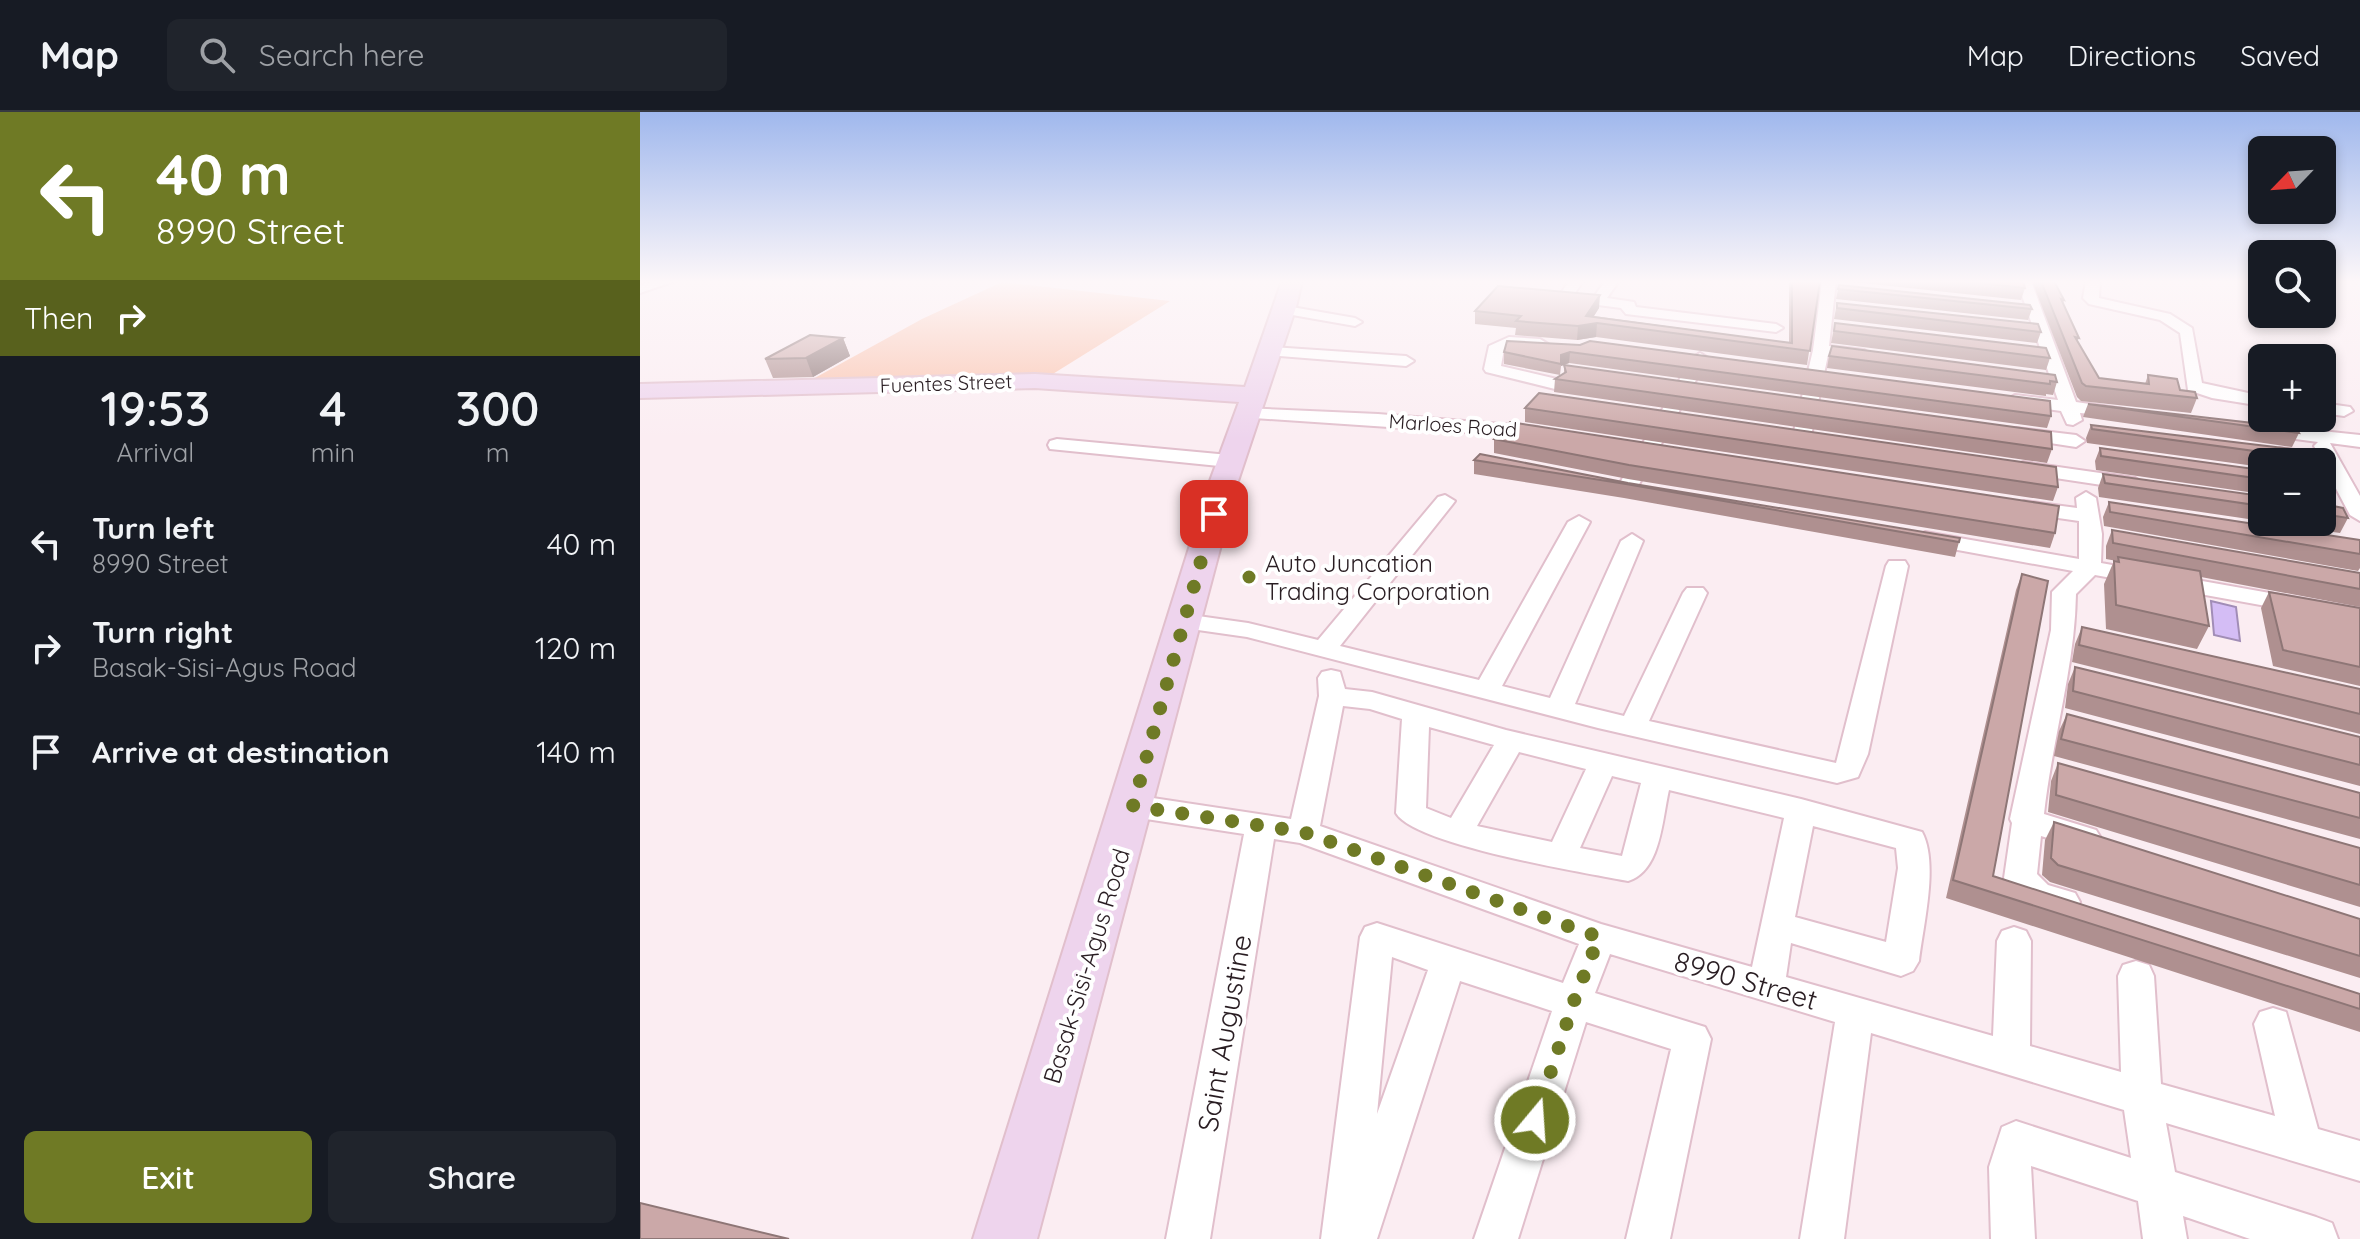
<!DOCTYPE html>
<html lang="en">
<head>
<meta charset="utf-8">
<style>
  :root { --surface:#171b24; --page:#20242c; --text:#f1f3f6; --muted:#9ea1a6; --line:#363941; --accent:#6f7a25 }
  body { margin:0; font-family:Quicksand,sans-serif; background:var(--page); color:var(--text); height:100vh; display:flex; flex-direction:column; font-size:30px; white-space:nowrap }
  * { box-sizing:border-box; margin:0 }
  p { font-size:26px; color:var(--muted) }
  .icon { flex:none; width:44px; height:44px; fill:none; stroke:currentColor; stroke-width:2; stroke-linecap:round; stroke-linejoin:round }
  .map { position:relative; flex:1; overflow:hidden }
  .details { display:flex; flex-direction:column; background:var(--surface); width:640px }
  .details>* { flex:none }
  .banner { background:#6f7a25; color:#fff; overflow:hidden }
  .needle { width:52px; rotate:245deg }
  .fabs { position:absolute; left:1608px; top:24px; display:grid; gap:16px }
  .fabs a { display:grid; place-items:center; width:88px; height:88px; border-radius:12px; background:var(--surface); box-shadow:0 4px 12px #0003; font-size:40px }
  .pin { position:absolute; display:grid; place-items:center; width:68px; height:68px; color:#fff; margin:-34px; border-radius:16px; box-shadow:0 4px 12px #0006 }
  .me { position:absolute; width:88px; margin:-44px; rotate:18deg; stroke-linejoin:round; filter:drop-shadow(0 0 6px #0008) }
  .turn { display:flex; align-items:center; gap:28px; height:168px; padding:0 24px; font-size:36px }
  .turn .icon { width:104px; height:104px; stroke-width:2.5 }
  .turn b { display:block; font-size:56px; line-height:68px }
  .then { display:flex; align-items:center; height:76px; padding:0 24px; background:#0003; gap:16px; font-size:30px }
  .eta { display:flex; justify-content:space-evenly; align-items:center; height:136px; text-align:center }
  .eta b { font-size:48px; font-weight:600; line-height:56px }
  .button { display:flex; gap:16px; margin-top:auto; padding:16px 24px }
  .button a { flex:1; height:92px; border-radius:12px; background:var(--accent); color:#fff; font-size:32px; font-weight:600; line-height:92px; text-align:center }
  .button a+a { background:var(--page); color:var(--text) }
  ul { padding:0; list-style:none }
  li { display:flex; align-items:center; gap:24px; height:104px; padding:0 24px }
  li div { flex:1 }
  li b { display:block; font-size:30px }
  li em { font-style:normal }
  header { display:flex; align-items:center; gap:48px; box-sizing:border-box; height:112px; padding:0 40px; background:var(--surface); border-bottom:2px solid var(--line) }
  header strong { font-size:38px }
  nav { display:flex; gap:44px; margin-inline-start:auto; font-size:28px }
  .search { width:560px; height:72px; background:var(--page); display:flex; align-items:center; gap:20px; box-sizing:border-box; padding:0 28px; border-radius:12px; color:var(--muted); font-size:30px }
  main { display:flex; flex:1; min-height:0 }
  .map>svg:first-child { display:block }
  .green { fill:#fac3ae }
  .water { fill:#d4bdf5; stroke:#a18db6; stroke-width:2 }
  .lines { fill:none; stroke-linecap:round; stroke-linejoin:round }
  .street-casing { stroke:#e1bfcc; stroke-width:4 }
  .secondary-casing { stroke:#e1bfcc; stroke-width:4 }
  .street { fill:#fff; fill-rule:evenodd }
  .secondary { fill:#eed4ed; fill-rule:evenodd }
  .wall { fill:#af9090 }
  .shaded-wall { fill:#8e7676 }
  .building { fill:#cba8a8; stroke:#8e7676; stroke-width:2 }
  .route { stroke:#6f7a25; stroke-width:14; stroke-dasharray:0 25.2 }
  .poi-dot { fill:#6f7a25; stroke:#fff; stroke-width:3 }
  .labels { text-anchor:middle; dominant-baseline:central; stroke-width:8; stroke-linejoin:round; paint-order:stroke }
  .far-street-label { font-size:20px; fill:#291d22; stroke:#fff }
  .poi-label { font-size:24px; fill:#291d22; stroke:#fff; text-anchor:start }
  .street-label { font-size:24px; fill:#291d22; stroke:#fff }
  .near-street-label { font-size:28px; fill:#291d22; stroke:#fff }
</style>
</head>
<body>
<header>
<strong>Map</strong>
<div class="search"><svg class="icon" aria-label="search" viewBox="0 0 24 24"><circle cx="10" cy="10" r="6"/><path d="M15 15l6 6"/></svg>Search here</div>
<nav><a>Map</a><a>Directions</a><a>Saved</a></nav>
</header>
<main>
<section class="details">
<div class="banner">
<div class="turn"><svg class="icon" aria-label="left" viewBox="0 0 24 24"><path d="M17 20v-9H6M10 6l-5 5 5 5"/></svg><div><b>40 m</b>8990 Street</div></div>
<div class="then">Then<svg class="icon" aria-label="right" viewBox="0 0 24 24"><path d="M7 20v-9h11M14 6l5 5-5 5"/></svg></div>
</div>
<div class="eta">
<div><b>19:53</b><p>Arrival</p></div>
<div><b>4</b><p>min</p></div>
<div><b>300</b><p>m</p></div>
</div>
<ul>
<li><svg class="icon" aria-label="left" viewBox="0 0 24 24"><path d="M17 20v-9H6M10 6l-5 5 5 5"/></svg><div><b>Turn left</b><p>8990 Street</p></div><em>40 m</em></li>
<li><svg class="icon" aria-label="right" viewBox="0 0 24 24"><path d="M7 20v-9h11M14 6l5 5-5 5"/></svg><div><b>Turn right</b><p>Basak-Sisi-Agus Road</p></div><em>120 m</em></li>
<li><svg class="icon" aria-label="arrive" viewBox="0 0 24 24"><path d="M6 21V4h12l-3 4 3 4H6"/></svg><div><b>Arrive at destination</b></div><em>140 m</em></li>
</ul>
<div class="button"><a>Exit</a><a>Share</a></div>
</section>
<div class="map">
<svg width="1720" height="1127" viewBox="0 0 1720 1127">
  <rect width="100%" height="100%" fill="#fbedf2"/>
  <path class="green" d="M362,170L530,189L408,265L162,273L282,207Z"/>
  <path class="water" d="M1571,489L1596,495L1600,529L1574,523Z"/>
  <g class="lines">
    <g class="street-casing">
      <path id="street" d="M13,169H35L0,181V173Z
        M929,169H943L931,187H921L919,184Z
        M965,169H979L967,186L994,190L996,195L1136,212L1143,216L1136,220L986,202L981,196L958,193L951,189Z
        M1182,169H1196L1189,234L1224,238L1232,243L1224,248L1188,243L1172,319L1163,324L1154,319L1173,238Z
        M1377,169H1391L1436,290L1484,297L1487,301L1484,305L1440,301L1442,308L1433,313L1427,312L1421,299L1369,292L1366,288L1375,283L1418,288Z
        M1446,169H1460L1459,186L1530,202L1552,216L1562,271L1622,284V294L1572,286L1548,278L1540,221L1520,208L1449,192L1443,186Z
        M646,194L715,206L722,210L715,214L641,201V195Z
        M869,225L900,227L908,232L900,237H864L861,254L921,268L923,272L921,276L915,277L846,260L844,257L849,234Z
        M632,235L766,244L774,249L766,254L626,243V237Z
        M1060,241L1068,246L997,376L987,382L980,380L977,376L1052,246Z
        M1682,291L1710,295L1713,299L1704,304L1682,301Z
        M605,296L738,302L898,315L907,320L898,325L599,305L596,301Z
        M1625,313L1720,323V335L1690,331L1720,384V409L1710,403L1682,350L1640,348L1631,342L1640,336L1678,341L1674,334L1678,330L1619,322L1616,318Z
        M1376,316L1436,323L1445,329L1436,335L1370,325L1367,321Z
        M417,327L589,343L599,349L589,355L410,337L408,333L410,329Z
        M1383,350L1495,366L1505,372L1495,378L1376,360L1373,356Z
        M1446,380L1456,386L1462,422L1461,451L1720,497V511L1455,463L1436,482C1435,555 1412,628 1404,702L1456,718L1461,726L1456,734L1445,737L1401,724L1397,762L1408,773L1435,781L1440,790L1435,799C1409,808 1376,789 1364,766L1372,711L1370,707L1411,518L1412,480L1433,459L1285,432L1274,426L1285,420L1439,447V409L1384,401L1374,395L1384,389L1437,396L1436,386Z
        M805,383L815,389L812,393L700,534L839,568L928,410L939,404L950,410L862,574L910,586L981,429L992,422L1003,429L935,592L984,604L1043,481L1047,476H1063L1067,481L1009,609L1196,651L1246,454L1249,449H1265L1268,454L1228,642L1218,665L1197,671L958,616L607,525L544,516L535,514L532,509L535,504L544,502L608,511L678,528L798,385Z
        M691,558L700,560L705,577L732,580L866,618L1161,687L1282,720C1299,751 1283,814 1279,849L1273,859L1261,864L1151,831L1146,865L1353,924L1357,829L1362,819L1374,815L1386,819L1391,829L1390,934L1481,960L1478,864L1483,853L1496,849L1509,853L1514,864L1521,972L1635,1004L1614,912L1620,900L1633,896L1646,900L1678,1017L1720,1029V1069L1526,1011L1535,1060L1676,1105L1692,1111L1698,1127H1610L1543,1104L1547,1127H1503L1498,1089L1391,1054L1395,1127H1351L1349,1055L1362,1015L1376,1009L1491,1046L1484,998L1231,921L1204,1127H1160L1195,910L970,842L955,881L1065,915L1071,927L1030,1127H986L1031,937L946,910L878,1127H834L912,899L820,869L737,1127H681L720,825L725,815L737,811L923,871L939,832L660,731L634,727L570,1127H526L604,722L493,705L482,702L478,694L482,686L493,683L651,707L679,584L678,566L682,560ZM703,594L730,597L762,607L756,701C774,733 946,761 988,769C1021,759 1022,708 1029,678L1144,706L1112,855L961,812L680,714ZM789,615L854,633L811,706L786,696ZM879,640L946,657L912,730L837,714ZM972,664L1001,671L982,744L940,736ZM1173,714L1256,736L1258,756L1246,830L1155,805ZM752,845L788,858L737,1002Z"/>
    </g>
    <g class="secondary-casing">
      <path id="secondary" d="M642,169H662L656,195L598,369L397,1127H333L570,369L599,290L395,276L0,286V272L395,262L605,275Z"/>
    </g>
    <use href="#street" class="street"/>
    <use href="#secondary" class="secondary"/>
  </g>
  <path class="wall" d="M1149,169H1180L1167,253L956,225L937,228L875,223L876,216L835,212V199L959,196L954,204L1149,231Z
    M1203,169H1383L1385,176L1381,188Z
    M1392,169H1414L1424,188L1423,192L1439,226L1437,230L1459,266L1505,272L1508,263L1557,286L1551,301L1441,289L1437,285Z
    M1199,173L1392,197L1388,208L1196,187Z
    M1197,191L1401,220L1397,231L1194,207Z
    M1195,211L1410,246L1406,258L1191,231Z
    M203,226L210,244L173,265L133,266L125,247Z
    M867,229L1411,304L1407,316L929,251L921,254L920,263L864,252V240Z
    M1189,244L1417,270L1413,283L1406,282V284L1187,256Z
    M924,253L1412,337L1407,351L914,280L915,267L924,262Z
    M1448,292L1659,321L1652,335L1443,305Z
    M885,296L1418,375L1413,389L885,310Z
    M1451,313L1670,339L1675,350H1622V355L1447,331L1446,326Z
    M854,327L1415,421L1410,436L988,367L854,341Z
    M1460,336L1622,358V382L1456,358L1455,349Z
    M834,348L988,371L1319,430L1315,445L984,386L834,362Z
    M1463,362L1622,384V409L1459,385L1458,376Z
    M1682,362L1688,393L1708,406L1700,421L1626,410H1682Z
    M1469,390L1720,428V456L1718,459L1464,414L1463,405Z
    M1472,418L1720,461V495L1561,465L1569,514L1557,537L1466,517L1464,472L1474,449H1477L1466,447V434Z
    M1382,462L1353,764L1720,882V920L1306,786L1376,478Z
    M1629,480L1720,496V574L1633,554L1621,496Z
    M1442,515L1720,577V622L1432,550L1435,532Z
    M1435,555L1720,625V674L1425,596L1428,572Z
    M1427,602L1720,681V727L1414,644L1419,619Z
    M1418,651L1720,736V795L1408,700L1411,669Z
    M1414,710L1720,807V866L1410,770L1402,763L1405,728Z"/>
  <path class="shaded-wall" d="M960,183L959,196L948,213L957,211L956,225L937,228L938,214Z
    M203,226L210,244L173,265L166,246Z
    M930,240L929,251L921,254V243Z
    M1694,377L1686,392L1687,380Z"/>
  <path class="building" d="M1152,169H1180L1170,239L957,211L938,214L876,209L881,204L835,199L858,174L960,183L946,204L1152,231Z
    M1323,169H1383L1385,176Z
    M1401,169H1414L1424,188L1421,187L1439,226L1435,225L1459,266L1509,272L1508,263L1537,267L1540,278L1555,280L1557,286L1446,274L1442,271Z
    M1199,173L1390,193L1392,197L1198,177Z
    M1197,191L1398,212L1401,220L1197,196Z
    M1195,211L1406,236L1410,246L1194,219Z
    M170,223L203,226L166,246L125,247Z
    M867,229L940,233L950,229L1410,289L1411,304L930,240L921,243V252L864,240Z
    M1192,234L1415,263L1417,270L1410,269V272L1189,244Z
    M924,253L1411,320L1412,337L915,267L926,260Z
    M899,281L1416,355L1418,375L885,296Z
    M1448,292L1656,316L1659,321Z
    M870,310L1419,394L1415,421L989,353L854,327Z
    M1451,313L1670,339L1675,350H1632V344L1629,341L1452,317Z
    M1460,336L1622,358V367L1461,344Z
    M840,342L988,371L1320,426L1319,430L986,372L834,348Z
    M1463,362L1622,384V394L1465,371Z
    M1682,362H1687L1694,377L1687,380L1688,393L1703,396L1708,406L1682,402Z
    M1469,390L1720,428V442L1470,400Z
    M1472,418L1720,461V477L1473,431Z
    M1478,445L1560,459L1569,514L1476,493L1474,449L1479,450Z
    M1382,462L1408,469L1353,764L1720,882V897L1313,768Z
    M1629,480L1720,496V555L1643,538Z
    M1442,515L1720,577V602L1439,533Z
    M1435,555L1720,625V653L1433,579Z
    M1427,602L1720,681V706L1421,627Z
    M1418,651L1720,736V773L1416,683Z
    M1414,710L1720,807V844L1418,753L1411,746Z
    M0,1091L149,1127H0Z"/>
  <linearGradient id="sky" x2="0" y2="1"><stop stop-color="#a0b8ed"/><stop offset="0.52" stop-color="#fdf7f9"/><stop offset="1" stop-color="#fdf7f9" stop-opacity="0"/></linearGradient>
  <rect width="1720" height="327" fill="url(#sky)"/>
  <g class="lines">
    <path class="route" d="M574,402L493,694L663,720L959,825L934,889L895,1008"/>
  </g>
  <circle class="poi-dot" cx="609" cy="465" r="8"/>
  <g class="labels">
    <g class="far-street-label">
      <text transform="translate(306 271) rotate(-2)">Fuentes Street</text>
      <text transform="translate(813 313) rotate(4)">Marloes Road</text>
    </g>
    <g class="poi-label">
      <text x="625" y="451">Auto Juncation<tspan x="625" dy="28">Trading Corporation</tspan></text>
    </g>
    <g class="street-label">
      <text transform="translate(446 854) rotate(-73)">Basak-Sisi-Agus Road</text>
    </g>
    <g class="near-street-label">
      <text transform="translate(1106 868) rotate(16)">8990 Street</text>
      <text transform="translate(584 921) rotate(-80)">Saint Augustine</text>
    </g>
  </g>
</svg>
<div class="fabs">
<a><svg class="needle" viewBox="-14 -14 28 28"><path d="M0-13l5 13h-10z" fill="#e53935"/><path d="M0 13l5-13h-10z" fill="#9ea1a6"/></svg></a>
<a><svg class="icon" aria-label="search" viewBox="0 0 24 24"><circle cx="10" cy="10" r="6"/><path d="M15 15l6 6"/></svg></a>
<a>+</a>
<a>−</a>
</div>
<div class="pin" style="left:574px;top:402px;background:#d93025"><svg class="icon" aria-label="arrive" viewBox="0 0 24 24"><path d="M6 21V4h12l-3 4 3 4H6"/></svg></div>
<svg class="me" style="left:895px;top:1008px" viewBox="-20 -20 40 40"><circle r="17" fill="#6f7a25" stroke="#fff" stroke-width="3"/><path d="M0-11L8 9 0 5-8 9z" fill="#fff"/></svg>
</div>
</main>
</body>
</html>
